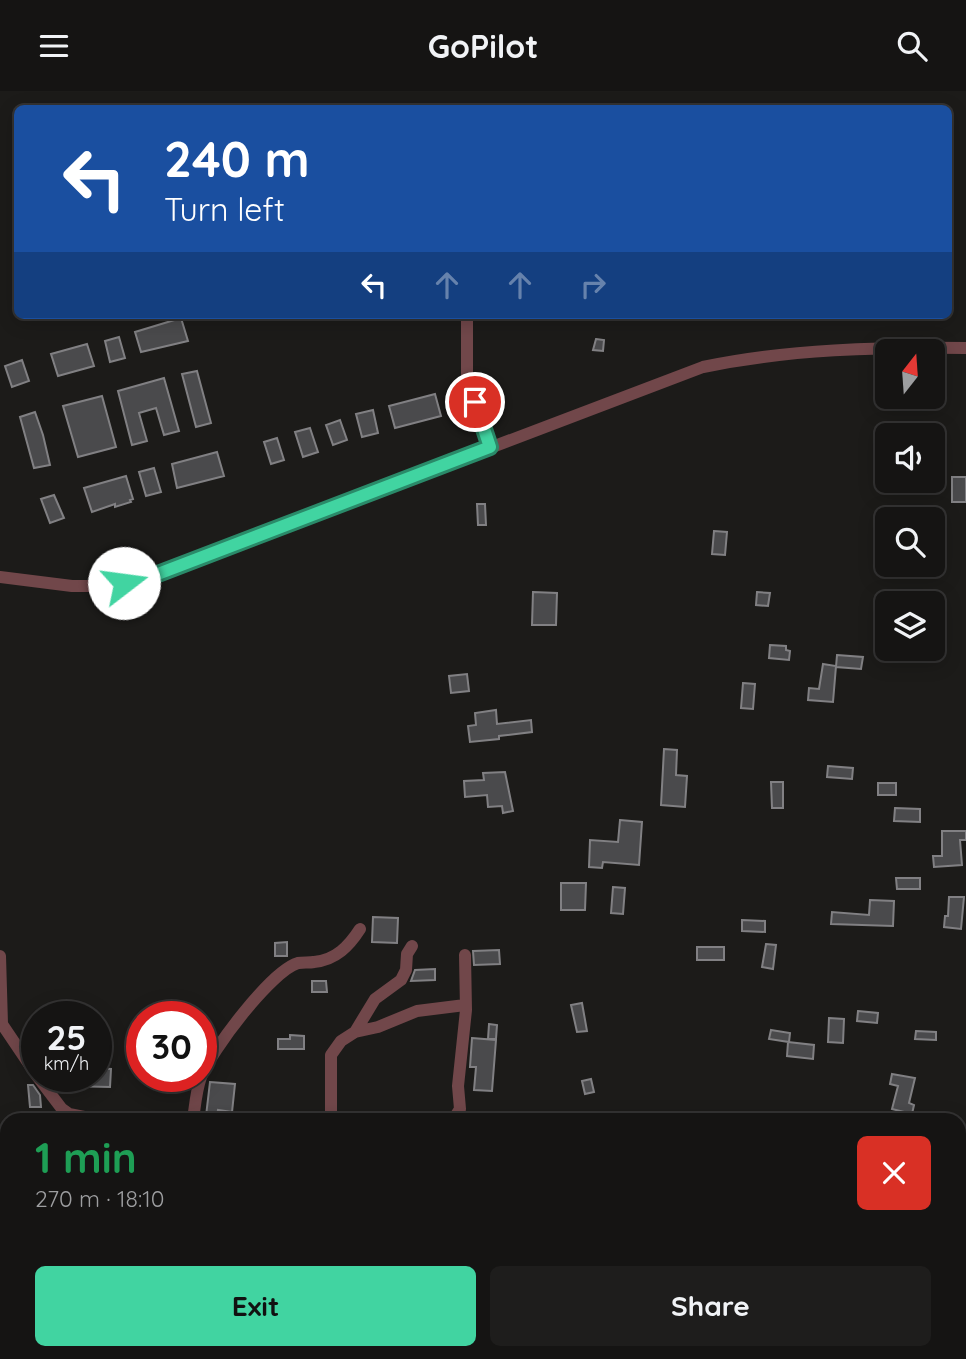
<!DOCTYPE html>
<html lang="en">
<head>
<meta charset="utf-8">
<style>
  :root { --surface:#151413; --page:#1e1d1c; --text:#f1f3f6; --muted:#9d9ea0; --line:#343333; --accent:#41d4a1 }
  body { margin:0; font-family:Quicksand,sans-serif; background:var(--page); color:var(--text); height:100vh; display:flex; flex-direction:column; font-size:26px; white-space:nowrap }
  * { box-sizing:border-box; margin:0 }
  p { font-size:23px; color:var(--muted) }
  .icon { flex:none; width:38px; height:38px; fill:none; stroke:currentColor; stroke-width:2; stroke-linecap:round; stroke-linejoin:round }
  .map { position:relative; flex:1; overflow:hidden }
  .details { position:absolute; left:0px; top:1022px; width:966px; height:247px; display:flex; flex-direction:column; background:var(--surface); border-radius:21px 21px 0 0; box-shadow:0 4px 18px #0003,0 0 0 2px var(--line) }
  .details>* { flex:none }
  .guide { position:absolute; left:14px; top:14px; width:938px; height:214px; border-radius:10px; box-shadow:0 4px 18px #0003,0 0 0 2px var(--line); background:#1a4fa0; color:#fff; overflow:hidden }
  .needle { width:46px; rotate:17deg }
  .buttons { position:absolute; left:875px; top:248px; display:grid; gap:14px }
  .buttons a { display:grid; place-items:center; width:70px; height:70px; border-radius:10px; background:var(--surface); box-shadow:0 4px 18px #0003,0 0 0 2px var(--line); font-size:35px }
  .speed { position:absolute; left:21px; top:910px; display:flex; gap:14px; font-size:35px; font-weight:700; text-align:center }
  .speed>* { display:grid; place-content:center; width:91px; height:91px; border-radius:50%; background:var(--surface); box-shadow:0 4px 18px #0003,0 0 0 2px var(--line); line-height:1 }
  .speed small { font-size:18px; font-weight:400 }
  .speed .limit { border:10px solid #d22; background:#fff; color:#111 }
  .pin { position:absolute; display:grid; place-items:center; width:60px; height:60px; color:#fff; margin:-30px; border:4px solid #fff; border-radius:50%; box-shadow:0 2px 7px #0007 }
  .me { position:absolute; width:77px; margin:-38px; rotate:75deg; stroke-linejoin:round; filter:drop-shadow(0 0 5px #0008) }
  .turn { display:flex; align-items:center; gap:24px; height:147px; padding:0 35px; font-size:32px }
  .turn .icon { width:91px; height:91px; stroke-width:2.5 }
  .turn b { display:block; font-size:49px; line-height:60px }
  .lanes { display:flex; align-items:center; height:66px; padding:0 35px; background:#0003; justify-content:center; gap:35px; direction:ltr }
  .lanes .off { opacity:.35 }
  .round { display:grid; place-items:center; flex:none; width:74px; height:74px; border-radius:10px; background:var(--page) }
  .summary { display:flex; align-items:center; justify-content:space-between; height:119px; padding:0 35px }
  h1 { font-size:42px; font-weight:700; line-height:52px; color:#1e9e55 }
  .action { display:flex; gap:14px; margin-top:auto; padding:14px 35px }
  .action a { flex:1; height:80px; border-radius:10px; background:var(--accent); color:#111; font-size:28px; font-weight:700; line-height:80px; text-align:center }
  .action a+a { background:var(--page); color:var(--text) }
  header { display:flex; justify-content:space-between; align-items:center; height:91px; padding:0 35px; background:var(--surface); font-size:32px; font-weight:700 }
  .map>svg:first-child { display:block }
  .building { fill:#4a4a4c; stroke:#818083; stroke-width:2 }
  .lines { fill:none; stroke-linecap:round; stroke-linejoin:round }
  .minor { stroke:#71474a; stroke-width:12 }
  .route-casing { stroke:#2a8a69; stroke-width:18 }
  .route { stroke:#41d4a1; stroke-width:12 }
</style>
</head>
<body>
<header><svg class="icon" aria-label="menu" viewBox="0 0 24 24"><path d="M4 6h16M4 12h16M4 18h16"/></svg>GoPilot<svg class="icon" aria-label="search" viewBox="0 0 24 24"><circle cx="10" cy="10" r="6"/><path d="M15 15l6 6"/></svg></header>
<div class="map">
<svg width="966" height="1268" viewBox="0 0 966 1268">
  <rect width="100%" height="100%" fill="#1c1b19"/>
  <path class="building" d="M181,227L188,250L141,261L135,241Z
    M119,246L125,267L110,271L105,250Z
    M596,248L604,249L603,260L593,259Z
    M87,253L94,275L58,285L51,263Z
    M22,269L29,290L12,296L5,275Z
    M197,280L211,332L196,336L182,283Z
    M164,287L179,340L164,344L156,317L139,322L147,350L132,354L118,300Z
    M435,303L441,325L395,337L389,315Z
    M102,305L116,356L78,366L63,315Z
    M373,319L378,342L362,346L356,323Z
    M35,321L43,344L50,374L34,377L20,326Z
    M340,329L347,349L333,354L326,334Z
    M310,337L318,361L303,366L295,341Z
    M277,347L284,369L271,373L264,351Z
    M217,361L224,385L177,397L172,373Z
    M154,377L161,401L146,405L139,381Z
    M126,385L133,408L130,409L131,411L115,416V413L92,421L84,397Z
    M952,386H966V411H952Z
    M54,404L64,427L50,432L41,408Z
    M477,413H485L486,434H478Z
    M714,440L727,441L725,464L712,463Z
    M533,501L557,502L556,534H532Z
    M757,501L770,502L768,515L756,514Z
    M770,554L786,555V559L790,560L789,569L769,567Z
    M837,564L863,566L861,578L836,576Z
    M823,573L836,575L833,611L808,609L809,597L819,598Z
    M467,583L469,600L451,602L449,585Z
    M743,592L755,593L753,618L741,617Z
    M496,619L497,633L531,629L532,641L499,645V648L470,651L468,635L476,634L475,622Z
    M664,658L677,659L676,684L687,685L685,716L661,714Z
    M828,675L853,677L852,688L827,686Z
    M505,681L513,720L503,722L502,715L488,716L487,704L465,706L464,690L484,689L483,682Z
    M771,691H783V717H772Z
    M878,692H896V704H878Z
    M895,717L920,718V731L894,730Z
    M620,729L642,731L639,774L603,771L602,777L589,776L590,749L618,751Z
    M942,740H966V749H960L962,774L934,776L933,765H942Z
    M896,787H920V798H897Z
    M561,792H586L585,819H561Z
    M613,796L625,797L623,823L611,822Z
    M949,806H964L961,838L944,836L945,825H948Z
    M870,809L894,810L893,835L831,833L832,821L869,824Z
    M373,826L398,827L397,852L372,851Z
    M742,829L765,830V841L742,840Z
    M287,851V865H275V852Z
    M766,853L776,854L773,878L762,876Z
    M697,856H724V869H697Z
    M499,859L500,873L474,874L473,860Z
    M435,878V889L411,890L415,879Z
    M312,890H326L327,901H312Z
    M582,912L587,940L577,941L571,914Z
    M858,920L878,922L877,932L857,930Z
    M829,927L844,928L843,952L828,951Z
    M489,933L497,934L496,948H488Z
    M771,939L790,942L789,951L769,948Z
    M916,940L936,941V949L915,948Z
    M290,944L304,945V958H278V948H290Z
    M472,947L496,949L492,1000L474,999L476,976H470Z
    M788,951L814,954L813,968L787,965Z
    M96,977L111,978L110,996L66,995L67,985H96Z
    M892,983L915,987L909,1012L914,1014L912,1023L892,1018L898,995L890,993Z
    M591,988L594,1001L585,1003L582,990Z
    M210,991L235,993L232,1021L218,1019L217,1026L206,1025Z
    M28,994H33L40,1004L41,1016H30Z"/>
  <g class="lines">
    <path class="minor" d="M467,224V289L490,356
      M0,486L72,495H104L150,486L703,276C790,258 878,256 966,257
      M0,865L2,933L37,985
      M355,941L375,908L401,889L406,879L407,863L412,855
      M37,985L62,1018L69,1023L99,1029
      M193,1029C195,1015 196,1000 201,986C211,960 271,880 298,872C303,871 309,872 314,871C336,869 349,855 360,838
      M331,1029V964L341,950L355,941L378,936L417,920L465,914
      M391,1029H433
      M453,1029L460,1018L458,995L466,919L465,864
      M177,1268L180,1262
      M450,1268L451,1262"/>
  </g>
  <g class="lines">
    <g class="route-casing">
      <path id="route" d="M124,492L150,486L490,356L475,311"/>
    </g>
    <use href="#route" class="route"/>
  </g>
</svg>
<div class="buttons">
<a><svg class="needle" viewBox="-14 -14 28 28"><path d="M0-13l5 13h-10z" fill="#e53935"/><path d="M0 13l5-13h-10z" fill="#9d9ea0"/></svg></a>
<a><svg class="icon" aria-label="sound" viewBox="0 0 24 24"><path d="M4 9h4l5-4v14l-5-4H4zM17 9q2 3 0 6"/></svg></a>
<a><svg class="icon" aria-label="search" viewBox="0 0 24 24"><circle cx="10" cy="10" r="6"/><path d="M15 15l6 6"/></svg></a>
<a><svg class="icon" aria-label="layers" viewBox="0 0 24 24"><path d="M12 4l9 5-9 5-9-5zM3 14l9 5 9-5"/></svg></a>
</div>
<div class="speed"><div>25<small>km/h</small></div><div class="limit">30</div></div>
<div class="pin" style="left:475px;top:311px;background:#d93025"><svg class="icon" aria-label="arrive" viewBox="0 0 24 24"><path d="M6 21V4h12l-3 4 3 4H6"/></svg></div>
<svg class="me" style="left:124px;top:492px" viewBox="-20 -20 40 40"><circle r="19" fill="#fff"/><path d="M0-13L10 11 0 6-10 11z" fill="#41d4a1"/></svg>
<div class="guide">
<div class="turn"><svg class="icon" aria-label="left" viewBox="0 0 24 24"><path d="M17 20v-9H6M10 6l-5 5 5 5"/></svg><div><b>240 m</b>Turn left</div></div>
<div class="lanes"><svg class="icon" aria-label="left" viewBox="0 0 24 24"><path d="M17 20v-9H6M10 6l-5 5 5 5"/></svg><svg class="icon off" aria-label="ahead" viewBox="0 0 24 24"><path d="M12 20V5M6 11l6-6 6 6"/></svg><svg class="icon off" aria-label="ahead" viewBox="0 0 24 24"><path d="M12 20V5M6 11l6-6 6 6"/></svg><svg class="icon off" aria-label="right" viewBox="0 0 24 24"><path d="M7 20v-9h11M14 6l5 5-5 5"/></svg></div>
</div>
<section class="details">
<div class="summary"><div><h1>1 min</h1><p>270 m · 18:10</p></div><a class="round" style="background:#d93025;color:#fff"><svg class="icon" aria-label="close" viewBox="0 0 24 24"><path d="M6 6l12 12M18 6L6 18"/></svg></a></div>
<div class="action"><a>Exit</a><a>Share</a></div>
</section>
</div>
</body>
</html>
